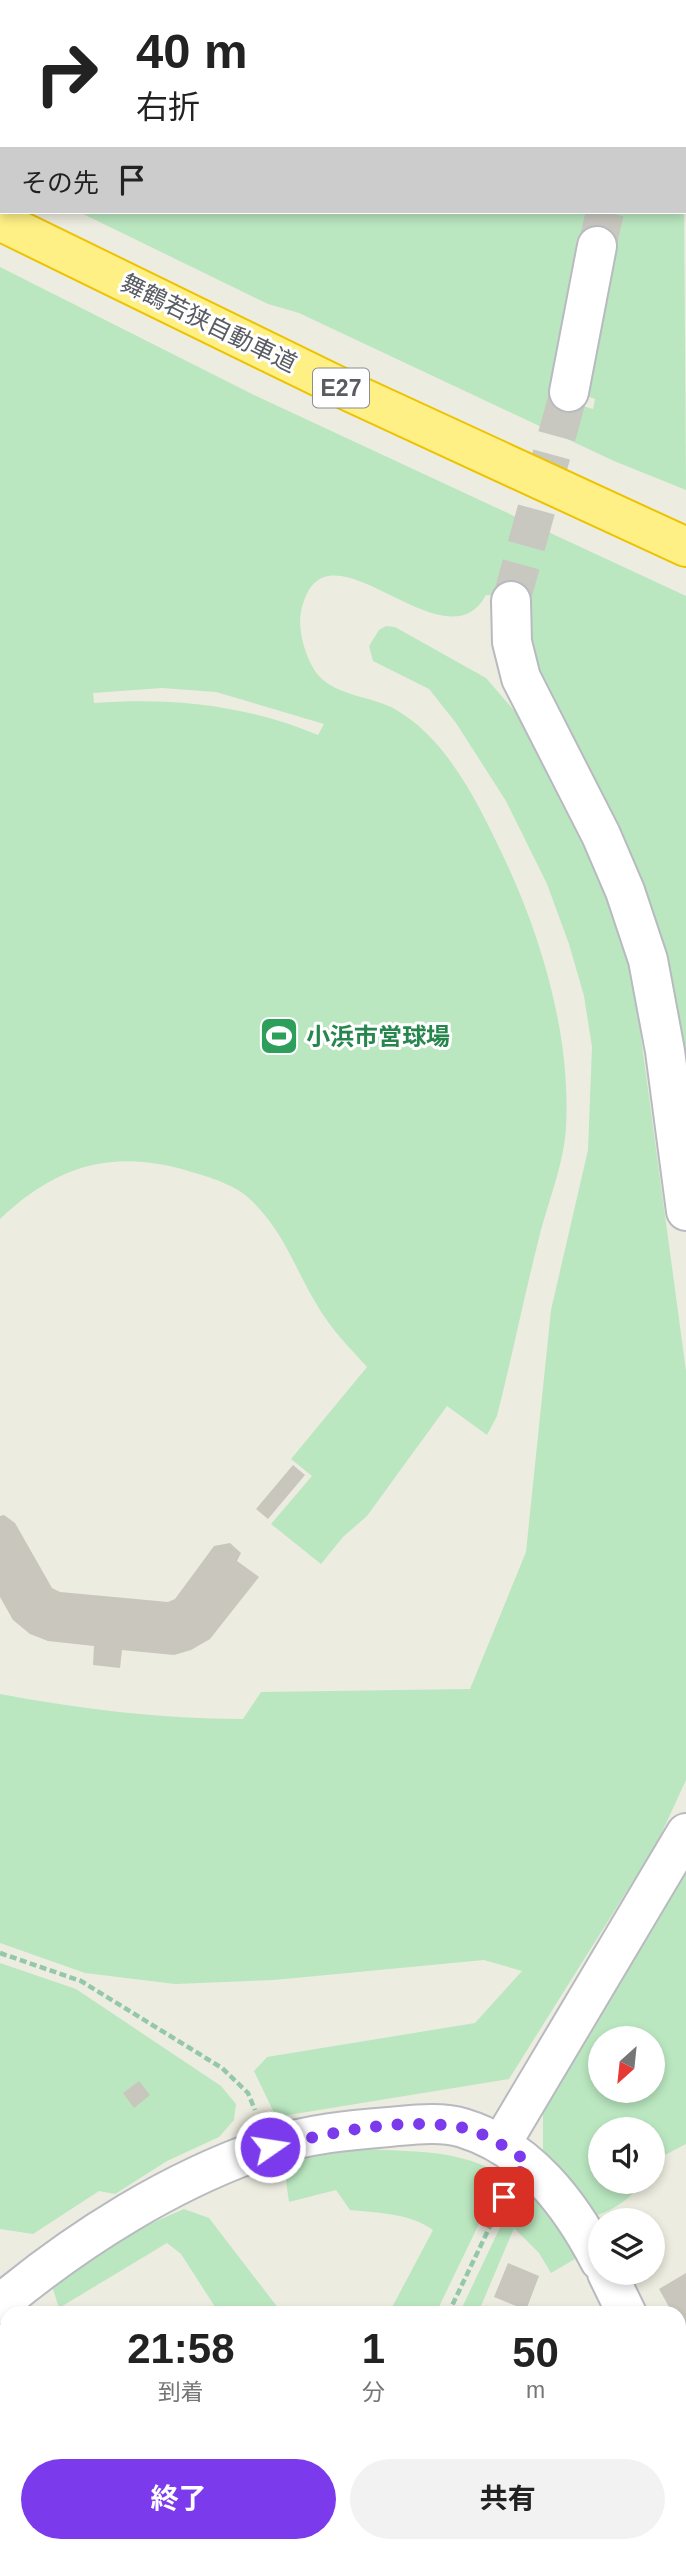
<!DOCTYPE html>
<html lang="ja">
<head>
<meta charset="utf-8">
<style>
  :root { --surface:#fff; --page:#f2f2f2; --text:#222; --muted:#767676; --accent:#7c3aed }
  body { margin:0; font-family:Helvetica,"Noto Sans JP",sans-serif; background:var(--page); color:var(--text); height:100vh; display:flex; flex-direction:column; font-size:26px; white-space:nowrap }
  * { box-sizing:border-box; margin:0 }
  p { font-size:23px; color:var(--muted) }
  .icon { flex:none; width:38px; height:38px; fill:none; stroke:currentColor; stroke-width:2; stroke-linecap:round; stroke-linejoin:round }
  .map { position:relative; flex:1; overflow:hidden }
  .sheet { position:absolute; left:0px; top:2306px; width:686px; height:247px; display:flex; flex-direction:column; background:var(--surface); border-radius:21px 21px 0 0; box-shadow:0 4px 10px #0003 }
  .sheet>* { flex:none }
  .hud { position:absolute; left:0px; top:0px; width:686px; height:214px; box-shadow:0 4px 10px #0003; background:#fff; color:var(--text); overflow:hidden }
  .needle { width:46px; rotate:207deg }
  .fabs { position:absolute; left:588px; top:2026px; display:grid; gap:14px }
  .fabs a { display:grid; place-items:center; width:77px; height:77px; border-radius:50%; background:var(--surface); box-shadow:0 4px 10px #0003; font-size:35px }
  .pin { position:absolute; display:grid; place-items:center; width:60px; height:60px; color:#fff; margin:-30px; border-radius:14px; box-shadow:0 4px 10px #0006 }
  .me { position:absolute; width:77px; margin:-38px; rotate:77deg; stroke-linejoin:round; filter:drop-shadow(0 0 5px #0008) }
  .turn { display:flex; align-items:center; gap:24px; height:147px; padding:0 21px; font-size:32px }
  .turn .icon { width:91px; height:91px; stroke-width:2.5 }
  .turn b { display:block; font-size:49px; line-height:60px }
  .then { display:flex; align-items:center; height:66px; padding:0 21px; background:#0003; gap:14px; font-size:26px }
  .eta { display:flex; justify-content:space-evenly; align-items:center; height:119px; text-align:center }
  .eta b { font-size:42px; font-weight:700; line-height:49px }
  .button { display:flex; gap:14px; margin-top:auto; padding:14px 21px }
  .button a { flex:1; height:80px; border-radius:42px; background:var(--accent); color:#fff; font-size:28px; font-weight:700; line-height:80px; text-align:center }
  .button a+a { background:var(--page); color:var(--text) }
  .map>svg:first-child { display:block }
  .green { fill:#bae7c0; fill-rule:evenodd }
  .building { fill:#c8c6bd }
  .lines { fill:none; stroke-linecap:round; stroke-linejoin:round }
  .minor-tunnel { stroke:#c8c8c0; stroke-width:38; stroke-dasharray:38 19; stroke-linecap:butt }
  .minor-casing { stroke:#b8bac0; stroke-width:42 }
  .highway-casing { stroke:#edc200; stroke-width:42 }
  .path { stroke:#93c8a9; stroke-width:4.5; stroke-dasharray:7 3.5; stroke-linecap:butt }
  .minor { stroke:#fff; stroke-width:38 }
  .highway { stroke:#fff085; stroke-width:38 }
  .route { stroke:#7c3aed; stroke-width:12; stroke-dasharray:0 21.6 }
  .labels { text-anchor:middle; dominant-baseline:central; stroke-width:6; stroke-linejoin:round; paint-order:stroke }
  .shield { fill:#fff; stroke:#8b8d91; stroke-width:2 }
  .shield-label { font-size:23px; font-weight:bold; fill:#595c62 }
  .street-label { font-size:24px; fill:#595c62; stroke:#fff }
  .leisure-label { font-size:24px; font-weight:bold; fill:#27864d; stroke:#fff; text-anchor:start }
</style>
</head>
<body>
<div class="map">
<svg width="686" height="2552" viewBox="0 0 686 2552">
  <rect width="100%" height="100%" fill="#edece0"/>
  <path class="green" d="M0,0L123,2H2V171Z
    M419,0H634V2Z
    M679,0H686V144L684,2Z
    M684,196L686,490L614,461L299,313L268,304L79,212H684ZM577,239L612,247L584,395L595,399L593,409L548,396Z
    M0,267L254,395L686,596V1105L544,691L506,596L486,595C444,673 323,506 301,612C297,630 307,664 320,677C337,695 371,697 393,708C448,738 480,807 506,862C543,942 571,1038 566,1127C564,1164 548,1202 539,1238C524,1297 512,1357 497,1416L487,1435L447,1406L367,1516L343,1537L321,1564L271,1524L312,1476L291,1459L367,1367C349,1347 330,1328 317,1305C294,1267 285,1234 252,1201C239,1187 213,1178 195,1173C117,1148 59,1163 0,1219ZM162,688L216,692L324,724L318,735C245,705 173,697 94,703L93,693Z
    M386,626L395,627L486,678L518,715L567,803L603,879L631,963L686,1371V1780L657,1843L509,2079L276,2117L254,2071L267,2057L475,2023L522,1971L484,1960L274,1980L175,1984L85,1973L0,1943V1694C81,1709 161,1719 243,1719L261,1692L470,1689L526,1552L551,1310L588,1150L592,1047L584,996L569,944L547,884L506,801L456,723L429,689L373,661L369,646L379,630Z
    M686,1867V2144L661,2157L653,2173V2130H600V2182H644C630,2198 615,2210 594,2216L575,2198L543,2152V2102ZM600,2039H653V2091H600Z
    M0,1963L76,1989L221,2086L236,2104L234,2120L219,2137L167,2161L115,2194L99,2191L33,2234L0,2229Z
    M367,2149C413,2152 463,2149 502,2176L436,2313H389L433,2230C410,2213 378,2213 350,2210L336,2190L289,2202L286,2181L288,2165L315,2156Z
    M529,2193L547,2209L580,2256L551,2273L539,2253L514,2228L478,2313L459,2314L504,2219Z
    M184,2209L209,2218L282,2313H219L181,2254L167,2243L59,2308L52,2286L136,2230Z
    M7,2321V2423L0,2417V2326Z
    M679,2492L686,2509V2552H459L400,2546H679Z
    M7,2505V2546H327L324,2552H0V2509Z"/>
  <path class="building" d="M293,1465L305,1475L268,1519L256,1509Z
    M4,1515L15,1523L52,1588L60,1592L168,1602L175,1599L214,1546L230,1543L241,1553L237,1561L259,1577L210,1639L191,1650L174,1655L122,1650L120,1668L93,1665L94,1646L48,1641L30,1634L13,1620L0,1597V1516Z
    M139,2081L150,2095L134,2108L123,2093Z
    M508,2263L539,2276L526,2310L494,2297Z
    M686,2273V2334L679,2323V2314H673L659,2289Z"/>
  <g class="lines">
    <path class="minor-tunnel" d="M597,246L605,212
      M511,601L569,392"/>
    <g class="minor-casing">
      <path id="minor" d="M365,0L368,2
        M653,2V0
        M684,173L686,174
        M569,392L597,246
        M511,601L512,642L521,678L601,835L625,891L648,960L665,1051L686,1211
        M501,2144L686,1833
        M607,2273L627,2314
        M0,2304C78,2239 173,2179 269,2147C308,2134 349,2130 389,2127C412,2125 441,2121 463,2128C528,2148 570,2203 600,2261
        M679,2436L686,2452"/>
    </g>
    <g class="highway-casing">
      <path id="highway" d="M0,221L348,391L686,547"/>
    </g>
    <path class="path" d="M0,1953L81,1981L222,2068L248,2093L255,2110
      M448,2314L504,2197
      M340,2546L341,2552"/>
    <use href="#minor" class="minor"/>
    <use href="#highway" class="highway"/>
  </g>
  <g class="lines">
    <path class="route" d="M270,2147C331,2133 396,2117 459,2127C483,2131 507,2148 527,2161L504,2197"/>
  </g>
  <defs>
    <g id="stadium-square" transform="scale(2.0125)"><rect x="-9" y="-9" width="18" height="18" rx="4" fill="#2e9e5b" stroke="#fff"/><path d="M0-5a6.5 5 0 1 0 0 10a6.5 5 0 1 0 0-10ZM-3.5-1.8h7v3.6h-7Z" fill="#fff"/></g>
  </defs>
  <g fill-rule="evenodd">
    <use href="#stadium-square" x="279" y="1036"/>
  </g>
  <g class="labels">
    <rect class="shield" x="313" y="368.5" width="56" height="39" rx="5"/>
    <g class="shield-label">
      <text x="341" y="388">E27</text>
    </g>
    <g class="street-label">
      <text transform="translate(209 323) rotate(26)">舞鶴若狭自動車道</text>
    </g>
    <g class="leisure-label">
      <text x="306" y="1036">小浜市営球場</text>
    </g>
  </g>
</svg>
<div class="fabs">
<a><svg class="needle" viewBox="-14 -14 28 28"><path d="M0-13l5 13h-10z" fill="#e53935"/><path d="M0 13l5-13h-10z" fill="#767676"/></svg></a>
<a><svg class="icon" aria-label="sound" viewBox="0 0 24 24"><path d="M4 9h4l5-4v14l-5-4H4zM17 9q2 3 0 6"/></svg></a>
<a><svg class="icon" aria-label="layers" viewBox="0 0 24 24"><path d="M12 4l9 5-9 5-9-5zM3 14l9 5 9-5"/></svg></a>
</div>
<div class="pin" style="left:504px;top:2197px;background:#d93025"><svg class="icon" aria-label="arrive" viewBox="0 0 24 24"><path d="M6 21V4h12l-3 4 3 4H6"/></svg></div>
<svg class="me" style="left:270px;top:2147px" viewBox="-20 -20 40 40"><circle r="17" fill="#7c3aed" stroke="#fff" stroke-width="3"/><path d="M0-11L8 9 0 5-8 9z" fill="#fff"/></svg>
<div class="hud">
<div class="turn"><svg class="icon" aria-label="right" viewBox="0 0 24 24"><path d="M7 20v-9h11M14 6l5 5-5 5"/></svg><div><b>40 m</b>右折</div></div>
<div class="then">その先<svg class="icon" aria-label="arrive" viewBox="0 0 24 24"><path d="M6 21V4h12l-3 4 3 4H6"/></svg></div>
</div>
<section class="sheet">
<div class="eta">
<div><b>21:58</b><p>到着</p></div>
<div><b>1</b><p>分</p></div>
<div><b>50</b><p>m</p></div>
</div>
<div class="button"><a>終了</a><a>共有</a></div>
</section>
</div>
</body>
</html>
